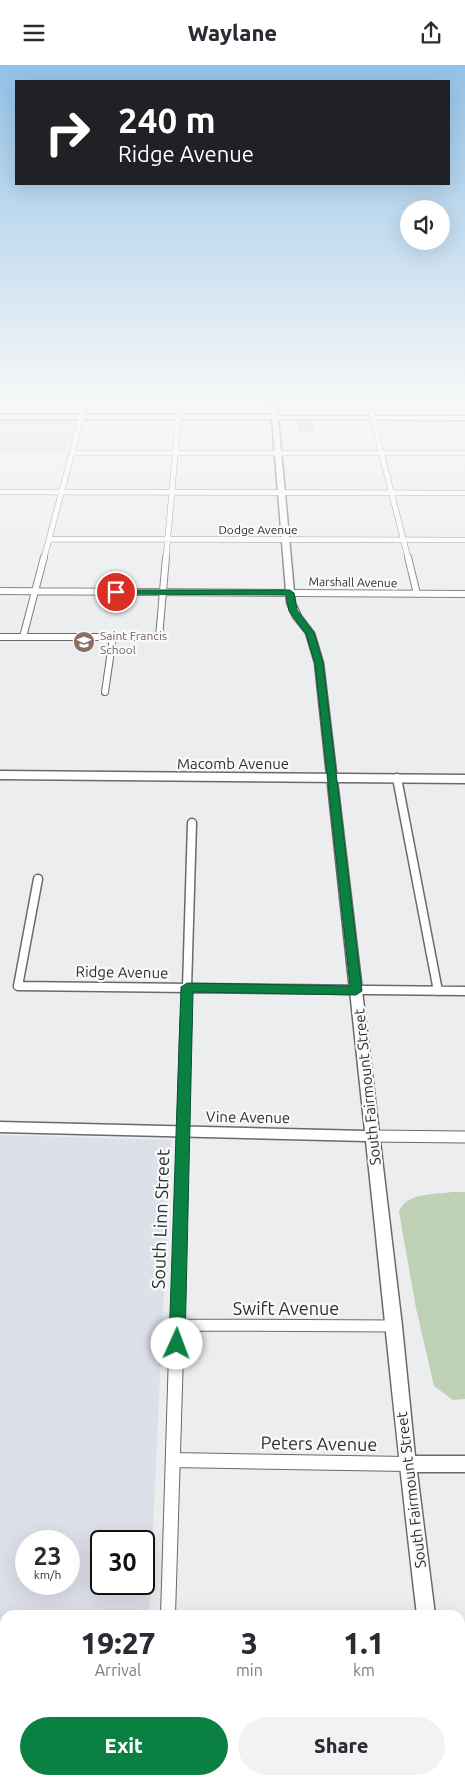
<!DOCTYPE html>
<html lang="en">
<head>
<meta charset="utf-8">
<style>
  :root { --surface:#fff; --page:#f2f2f3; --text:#2b2b33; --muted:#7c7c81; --accent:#0b8043 }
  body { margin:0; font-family:Ubuntu,sans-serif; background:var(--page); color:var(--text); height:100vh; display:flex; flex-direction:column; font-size:19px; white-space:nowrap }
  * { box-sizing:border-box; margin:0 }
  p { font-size:16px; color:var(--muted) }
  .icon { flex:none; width:28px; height:28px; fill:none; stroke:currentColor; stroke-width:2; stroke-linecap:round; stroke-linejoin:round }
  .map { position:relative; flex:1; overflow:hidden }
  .panel { position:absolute; left:0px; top:1545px; width:465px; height:175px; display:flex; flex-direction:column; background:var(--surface); border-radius:15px 15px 0 0; box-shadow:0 5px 20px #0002 }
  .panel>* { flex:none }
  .guide { position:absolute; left:15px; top:15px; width:435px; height:105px; border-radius:0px; box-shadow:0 5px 20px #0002; background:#202124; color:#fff; overflow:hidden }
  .tools { position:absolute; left:400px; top:135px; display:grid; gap:10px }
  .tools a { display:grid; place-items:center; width:50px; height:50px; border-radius:50%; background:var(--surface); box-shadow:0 5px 20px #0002; font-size:25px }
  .speed { position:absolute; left:15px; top:1465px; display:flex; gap:10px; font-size:25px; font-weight:700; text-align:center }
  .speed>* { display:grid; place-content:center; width:65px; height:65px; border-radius:50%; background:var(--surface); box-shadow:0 5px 20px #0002; line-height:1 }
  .speed small { font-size:12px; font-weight:400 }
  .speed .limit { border:2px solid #111; border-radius:8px; background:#fff; color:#111 }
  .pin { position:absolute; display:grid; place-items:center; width:42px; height:42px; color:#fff; margin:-21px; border:2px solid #fff; border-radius:50%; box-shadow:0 1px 5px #0007 }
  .me { position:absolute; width:55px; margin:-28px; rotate:2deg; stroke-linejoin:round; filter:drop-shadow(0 0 4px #0008) }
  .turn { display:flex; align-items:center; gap:18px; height:105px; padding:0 20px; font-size:22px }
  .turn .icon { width:65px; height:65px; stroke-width:2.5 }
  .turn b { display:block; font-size:35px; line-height:42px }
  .eta { display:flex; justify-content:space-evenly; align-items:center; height:85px; text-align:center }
  .eta b { font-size:30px; font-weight:800; line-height:35px }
  .action { display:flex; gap:10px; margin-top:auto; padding:10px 20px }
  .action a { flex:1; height:58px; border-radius:30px; background:var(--accent); color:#fff; font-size:20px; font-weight:800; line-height:58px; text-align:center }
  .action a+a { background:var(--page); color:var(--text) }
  header { display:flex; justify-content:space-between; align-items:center; height:65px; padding:0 20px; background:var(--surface); font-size:22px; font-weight:800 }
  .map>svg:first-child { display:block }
  .built { fill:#dde0e9; fill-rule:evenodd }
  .green { fill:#bfd1b5 }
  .building { fill:#c6c5c3 }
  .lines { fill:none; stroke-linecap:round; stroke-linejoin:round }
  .minor-far4-casing { stroke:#6a6a6c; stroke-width:6 }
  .minor-far3-casing { stroke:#6a6a6c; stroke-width:8 }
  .minor-far2-casing { stroke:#6a6a6c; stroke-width:11 }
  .minor-far1-casing { stroke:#6a6a6c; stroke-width:13 }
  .minor-casing { stroke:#6a6a6c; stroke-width:16 }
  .tertiary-casing { stroke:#6a6a6c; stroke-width:3 }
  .secondary-casing { stroke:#6a6a6c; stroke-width:3 }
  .minor-far4 { stroke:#fff; stroke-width:5 }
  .minor-far3 { stroke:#fff; stroke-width:6 }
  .minor-far2 { stroke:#fff; stroke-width:8 }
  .minor-far1 { stroke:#fff; stroke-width:11 }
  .minor { stroke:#fff; stroke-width:14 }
  .tertiary { fill:#fff; fill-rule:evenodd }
  .secondary { fill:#fff; fill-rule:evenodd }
  .route { fill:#0b8043; stroke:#07532c }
  .labels { text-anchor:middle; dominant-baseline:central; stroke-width:4.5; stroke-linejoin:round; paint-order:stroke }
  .far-street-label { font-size:12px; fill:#2e2f2f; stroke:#f9fafc }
  .far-education-label { font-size:12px; fill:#785e54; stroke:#f9fafc; text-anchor:start }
  .street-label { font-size:15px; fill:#2e2f2f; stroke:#f9fafc }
  .near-street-label { font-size:18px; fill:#2e2f2f; stroke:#f9fafc }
</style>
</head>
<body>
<header><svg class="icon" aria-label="menu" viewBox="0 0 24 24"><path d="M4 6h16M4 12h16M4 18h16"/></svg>Waylane<svg class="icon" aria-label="share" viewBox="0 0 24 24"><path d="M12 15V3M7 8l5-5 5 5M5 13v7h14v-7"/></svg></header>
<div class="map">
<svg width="465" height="1720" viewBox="0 0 465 1720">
  <rect width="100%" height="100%" fill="#ecedee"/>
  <path class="built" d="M0,353L78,354L65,387H0Z
    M0,1070L171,1075L149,1550H5V1715H141V1720H0ZM26,1476H69V1519H26ZM101,1476H144V1519H101Z"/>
  <path class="green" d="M452,1127H465V1334L453,1335L434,1321L416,1243L399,1147C406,1127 434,1130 452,1127Z"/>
  <path class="building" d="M297,358H313L315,368H298Z"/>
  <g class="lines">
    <g class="minor-far4-casing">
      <path id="minor-far4" d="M368,335L408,493
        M462,335L465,343
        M72,388H465
        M0,427L465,428
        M50,474L465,475
        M44,493L86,335
        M166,493L180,335"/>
    </g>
    <g class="minor-far3-casing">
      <path id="minor-far3" d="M408,492L417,529
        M0,526L465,529
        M0,572H159L166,492
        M23,572L44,492
        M105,627L113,572"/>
    </g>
    <g class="minor-far2-casing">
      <path id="minor-far2" d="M0,710L465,714
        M397,713L438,926
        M38,814L18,921L465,926
        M186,956L192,758"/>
    </g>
    <g class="minor-far1-casing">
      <path id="minor-far1" d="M372,1071L465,1072
        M177,1260L394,1261
        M176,1290L186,954"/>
    </g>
    <g class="minor-casing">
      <path id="minor" d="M173,1395L407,1399
        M168,1550L176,1289
        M163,1715V1720"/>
    </g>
    <g class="tertiary-casing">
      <path id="tertiary" d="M268,335H274L278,352L295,538L301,551L314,568L323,598L402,1261L415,1391H465V1407H417L435,1550H417C398,1392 383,1234 366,1076L0,1067V1057L365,1066L315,598L306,568L293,552L287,538L272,354H0V350H272Z
        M437,1715H457V1720H437Z"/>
    </g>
    <g class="secondary-casing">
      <path id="secondary" d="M273,351H465V355L275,354L273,353Z"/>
    </g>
    <use href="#minor-far4" class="minor-far4"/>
    <use href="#minor-far3" class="minor-far3"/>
    <use href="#minor-far2" class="minor-far2"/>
    <use href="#minor-far1" class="minor-far1"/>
    <use href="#minor" class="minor"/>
    <use href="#tertiary" class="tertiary"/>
    <use href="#secondary" class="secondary"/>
  </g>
  <linearGradient id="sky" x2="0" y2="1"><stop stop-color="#92c2e8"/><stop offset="0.58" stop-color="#f6f7f7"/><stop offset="1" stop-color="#f6f7f7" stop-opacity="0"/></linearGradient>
  <rect width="465" height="576" fill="url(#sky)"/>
  <path class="route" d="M116,525H290L294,528L297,545L314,568L323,598L362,926L356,930L193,927L185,1279L182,1284L177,1286L171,1284L169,1279L181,922L187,918L350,921L315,598L306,569L289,546L286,530L113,529V526Z"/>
  <defs>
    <g id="school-disc" transform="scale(1.125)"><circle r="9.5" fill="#8d6e63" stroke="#f9fafc"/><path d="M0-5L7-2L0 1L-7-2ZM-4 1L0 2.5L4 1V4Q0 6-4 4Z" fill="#fff"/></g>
  </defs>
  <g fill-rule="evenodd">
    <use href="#school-disc" x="84" y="577"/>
  </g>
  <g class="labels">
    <g class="far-street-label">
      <text x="258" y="464">Dodge Avenue</text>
      <text transform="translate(353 517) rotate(1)">Marshall Avenue</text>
    </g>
    <g class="far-education-label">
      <text x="100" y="570">Saint Francis<tspan x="100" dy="14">School</tspan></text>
    </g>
    <g class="street-label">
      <text x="233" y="698">Macomb Avenue</text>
      <text transform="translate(122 907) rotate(1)">Ridge Avenue</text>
      <text transform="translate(367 1022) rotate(-96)">South Fairmount Street</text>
      <text transform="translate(248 1052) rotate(1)">Vine Avenue</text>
      <text transform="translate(411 1425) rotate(-97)">South Fairmount Street</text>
    </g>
    <g class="near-street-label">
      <text transform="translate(160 1154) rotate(-88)">South Linn Street</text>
      <text x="286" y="1243">Swift Avenue</text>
      <text transform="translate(319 1378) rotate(1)">Peters Avenue</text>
    </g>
  </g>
</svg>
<div class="tools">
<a><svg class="icon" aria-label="sound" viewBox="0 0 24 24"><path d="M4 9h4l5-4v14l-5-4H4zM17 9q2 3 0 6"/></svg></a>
</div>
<div class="speed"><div>23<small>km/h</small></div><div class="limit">30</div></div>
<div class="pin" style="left:116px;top:527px;background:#d93025"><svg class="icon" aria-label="arrive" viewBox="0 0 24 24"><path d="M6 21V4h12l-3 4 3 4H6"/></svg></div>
<svg class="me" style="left:177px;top:1279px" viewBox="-20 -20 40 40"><circle r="19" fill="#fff"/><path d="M0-13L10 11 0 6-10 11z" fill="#0b8043"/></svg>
<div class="guide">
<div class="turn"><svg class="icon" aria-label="right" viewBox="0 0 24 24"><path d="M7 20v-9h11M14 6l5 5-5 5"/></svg><div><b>240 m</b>Ridge Avenue</div></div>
</div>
<section class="panel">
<div class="eta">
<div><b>19:27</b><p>Arrival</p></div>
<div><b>3</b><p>min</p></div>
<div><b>1.1</b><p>km</p></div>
</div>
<div class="action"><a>Exit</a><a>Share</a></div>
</section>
</div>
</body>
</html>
